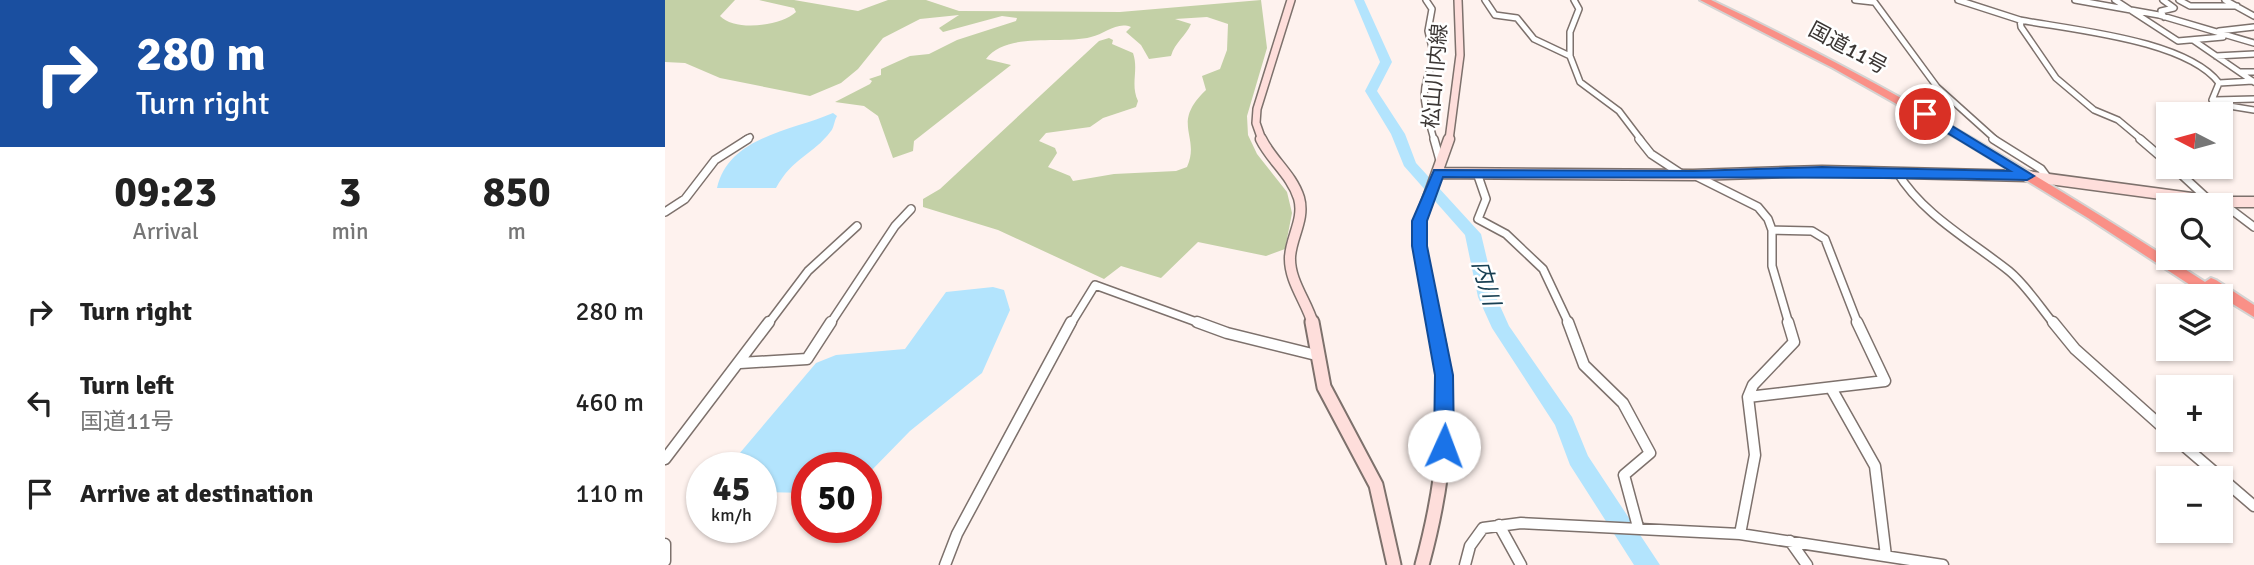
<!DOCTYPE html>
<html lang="en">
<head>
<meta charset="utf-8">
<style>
  :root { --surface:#fff; --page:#f2f2f2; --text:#222; --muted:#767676 }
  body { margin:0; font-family:Signika,"Noto Sans JP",sans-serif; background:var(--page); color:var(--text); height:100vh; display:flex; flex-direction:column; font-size:26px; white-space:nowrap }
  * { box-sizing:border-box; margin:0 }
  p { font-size:23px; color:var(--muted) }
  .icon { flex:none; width:38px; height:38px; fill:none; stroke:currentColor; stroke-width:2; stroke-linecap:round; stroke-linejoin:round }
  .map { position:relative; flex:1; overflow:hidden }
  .drawer { display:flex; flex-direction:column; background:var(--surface); width:665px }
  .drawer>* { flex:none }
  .banner { background:#1a4fa0; color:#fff; overflow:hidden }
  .needle { width:46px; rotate:276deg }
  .tools { position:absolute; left:1491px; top:102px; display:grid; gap:14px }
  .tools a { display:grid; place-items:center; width:77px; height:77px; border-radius:0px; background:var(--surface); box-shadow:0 2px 5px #0004; font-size:35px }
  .speed { position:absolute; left:21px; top:452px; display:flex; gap:14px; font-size:35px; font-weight:700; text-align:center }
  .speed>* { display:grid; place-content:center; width:91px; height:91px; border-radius:50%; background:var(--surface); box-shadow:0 2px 5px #0004; line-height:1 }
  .speed small { font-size:18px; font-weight:400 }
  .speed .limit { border:10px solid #d22; background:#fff; color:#111 }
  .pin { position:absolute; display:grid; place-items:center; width:60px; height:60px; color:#fff; margin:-30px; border:4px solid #fff; border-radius:50%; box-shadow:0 2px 7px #0007 }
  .me { position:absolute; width:77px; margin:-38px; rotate:2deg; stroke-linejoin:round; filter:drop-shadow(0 0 5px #0008) }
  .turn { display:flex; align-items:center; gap:24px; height:147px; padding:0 21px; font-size:32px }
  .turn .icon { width:91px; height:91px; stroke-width:2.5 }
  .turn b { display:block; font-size:49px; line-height:60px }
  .eta { display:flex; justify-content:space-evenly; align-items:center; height:119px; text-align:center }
  .eta b { font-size:42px; font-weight:700; line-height:49px }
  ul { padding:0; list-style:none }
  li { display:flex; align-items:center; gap:21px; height:91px; padding:0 21px }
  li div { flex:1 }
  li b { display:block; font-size:26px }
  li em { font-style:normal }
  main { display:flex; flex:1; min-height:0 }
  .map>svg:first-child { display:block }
  .green { fill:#c3d0a6 }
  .water { fill:#b3e4fd }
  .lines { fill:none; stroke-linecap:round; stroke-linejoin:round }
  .river { fill:#b3e4fd; fill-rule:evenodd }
  .street-far2-casing { stroke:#7d716c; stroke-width:8 }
  .street-far1-casing { stroke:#7d716c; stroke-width:10 }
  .street-casing { stroke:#7d716c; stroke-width:13 }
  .secondary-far2-casing { stroke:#7d716c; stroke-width:10 }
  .secondary-far1-casing { stroke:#7d716c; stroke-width:13 }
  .secondary-casing { stroke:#7d716c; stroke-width:17 }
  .highway-casing { stroke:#d4d3d2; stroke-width:4 }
  .street-far2 { stroke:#fff; stroke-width:5 }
  .street-far1 { stroke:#fff; stroke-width:7 }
  .street { stroke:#fff; stroke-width:10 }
  .secondary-far2 { stroke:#fededb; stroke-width:7 }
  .secondary-far1 { stroke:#fededb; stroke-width:10 }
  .secondary { stroke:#fededb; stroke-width:13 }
  .highway { fill:#fa9087; fill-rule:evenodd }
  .route { fill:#1a73e8; stroke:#114b97; stroke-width:2 }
  .labels { text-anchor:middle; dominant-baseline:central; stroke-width:5; stroke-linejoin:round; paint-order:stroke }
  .street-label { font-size:21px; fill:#3b3634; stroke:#fff }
  .water-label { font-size:23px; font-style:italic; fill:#184053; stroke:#fff }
</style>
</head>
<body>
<main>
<section class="drawer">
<div class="banner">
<div class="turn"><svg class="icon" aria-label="right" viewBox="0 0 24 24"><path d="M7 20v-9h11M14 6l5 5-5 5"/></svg><div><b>280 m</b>Turn right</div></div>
</div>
<div class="eta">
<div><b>09:23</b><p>Arrival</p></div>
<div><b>3</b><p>min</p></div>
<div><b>850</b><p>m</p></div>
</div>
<ul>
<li><svg class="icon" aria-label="right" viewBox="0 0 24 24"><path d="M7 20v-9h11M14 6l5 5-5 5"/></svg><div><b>Turn right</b></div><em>280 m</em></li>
<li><svg class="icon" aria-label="left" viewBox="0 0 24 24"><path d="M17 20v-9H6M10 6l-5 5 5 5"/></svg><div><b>Turn left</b><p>国道11号</p></div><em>460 m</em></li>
<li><svg class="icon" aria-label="arrive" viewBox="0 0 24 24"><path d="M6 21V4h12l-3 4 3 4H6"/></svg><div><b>Arrive at destination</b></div><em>110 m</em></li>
</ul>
</section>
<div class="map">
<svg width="1589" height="565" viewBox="0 0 1589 565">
  <rect width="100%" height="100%" fill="#fef2ee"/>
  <path class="green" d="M0,0H70L55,16C70,32 116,26 131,12L129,8L94,0H129L193,11L223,0H261L294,11L455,12L596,0L602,48L582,116L583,135L592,154L622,192L627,213L620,249L601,256L533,242L496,278L456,266L439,279L333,230L258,207V199L275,189L434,41L444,38L448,40L447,44L468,53C474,70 465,84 473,101L471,107L438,118L425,127L381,133L374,141L390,148L392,153L383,167L405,176L408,181L449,174L511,171L522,167C536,136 505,124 541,90L537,76L555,69L562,50L563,24L542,17L510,19L526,24C521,36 510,42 506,56L484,59L476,45L461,32L466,27C452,21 440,34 426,37C396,45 342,31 321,59L346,65L249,141L248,151L228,158L213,116L199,106L170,102L205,84L207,81L204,79L216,75V69L245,56L264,54L292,40L351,21L352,18L337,16L278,32L274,28L294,15L255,19L218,38L193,69L176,83L145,96L55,78L20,63L0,62Z"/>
  <path class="water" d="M168,113L172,116C169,121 169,128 166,131C147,156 128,157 111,188H52C64,136 127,131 168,113Z
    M328,287L339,290L345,310L317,373L245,431L201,476V467H142V493L96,492V467H63L151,363L171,355L240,349L281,292Z"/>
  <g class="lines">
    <path class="river" d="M689,0H699L727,62L712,91L740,134L751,163L816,234L831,297L844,326L907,417L923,456L995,565H969L905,465L890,425L827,328L813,297L800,235L739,166L726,134L700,91L715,62Z"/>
    <g class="street-far2-casing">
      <path id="street-far2" d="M761,0L767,9L763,31L770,60C752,93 760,106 769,140
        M820,0L830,15L852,18L869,39L905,56L915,82L954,111L976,140
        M1190,0L1208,2
        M1208,0L1272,87L1331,140
        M1293,0L1355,20L1356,27L1391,78L1429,110L1453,120L1477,140
        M1410,0L1494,15L1589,43
        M1450,0L1513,41L1558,37
        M1498,0L1509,8L1496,11L1499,17
        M1514,0L1525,6H1572
        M1560,0L1589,16
        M1355,20C1408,30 1521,40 1554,83L1547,100L1552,104L1589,110
        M1554,31L1589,27
        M1528,40L1589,82
        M905,56V32L914,9L909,0
        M1551,56L1589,54
        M1575,72H1589
        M1554,83L1588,81
        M1550,100L1589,99
        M80,140L85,137"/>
    </g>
    <g class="street-far1-casing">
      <path id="street-far1" d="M769,139L776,164
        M974,139L986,154L1018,175
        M1328,139L1376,169L1384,180
        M1475,139L1503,163
        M1507,166L1545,201
        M1232,172C1258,215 1305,240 1344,271C1361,285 1375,307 1389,324
        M812,173L821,199L813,219L841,234L878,269L904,324
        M1029,175L1093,207L1103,219L1107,230V266L1124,324
        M1556,202L1589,227
        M0,212L20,199L50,160L83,139
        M1107,230L1147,231L1160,239L1193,324
        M103,324L143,271L192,226
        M165,324L230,226L246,209
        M406,324L430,285L537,324"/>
    </g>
    <g class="street-casing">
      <path id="street" d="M532,322L562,333L651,355
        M903,322L919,365L958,403L985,453L959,475L973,527
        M1388,322L1410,349L1503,432
        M75,363L142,359L166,322
        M1166,388L1210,466L1221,556
        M1083,397L1220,381L1192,322
        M1511,439L1589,506
        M0,459L104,322
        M834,525L856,565
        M1075,534L1090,455L1083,397L1088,385L1129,342L1123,322
        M1125,541L1142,565
        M0,544V561
        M280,565L292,534L406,322
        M800,565L805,546L818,528L856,523L1075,534L1278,565"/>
    </g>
    <g class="secondary-far2-casing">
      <path id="secondary-far2" d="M597,140L591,123L592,109L626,0
        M784,140L795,55L793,0"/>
    </g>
    <g class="secondary-far1-casing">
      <path id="secondary-far1" d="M596,139C606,160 627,175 634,198C640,219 626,237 625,257C624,281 642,302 648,324
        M773,173L1028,175L1157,171L1362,176L1556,202H1589
        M769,324L756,261L754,223L784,139"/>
    </g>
    <g class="secondary-casing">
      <path id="secondary" d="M647,322L659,387L711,485L729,565
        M757,565C779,484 789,404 769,322"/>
    </g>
    <g class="highway-casing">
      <path id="highway" d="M1035,0H1046C1218,81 1380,179 1540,282L1546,278L1551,280L1589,305V317L1558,298L1556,300V296H1542L1423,218L1297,141L1168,68Z"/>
    </g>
    <use href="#street-far2" class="street-far2"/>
    <use href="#street-far1" class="street-far1"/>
    <use href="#street" class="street"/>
    <use href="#secondary-far2" class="secondary-far2"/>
    <use href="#secondary-far1" class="secondary-far1"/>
    <use href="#secondary" class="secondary"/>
    <use href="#highway" class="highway"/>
  </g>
  <path class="route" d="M1256,112H1264L1369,176L1362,180C1167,175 973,179 778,177L762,221V246L788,375L789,446L786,452H772L769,446L770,375L747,246V221L769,170L1028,171L1157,167L1345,171L1256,117Z"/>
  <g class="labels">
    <g class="street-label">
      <text transform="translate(1183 48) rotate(28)">国道11号</text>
      <text transform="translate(770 76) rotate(-85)">松山川内線</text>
    </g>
    <g class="water-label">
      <text transform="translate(821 283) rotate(74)">内川</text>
    </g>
  </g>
</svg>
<div class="tools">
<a><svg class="needle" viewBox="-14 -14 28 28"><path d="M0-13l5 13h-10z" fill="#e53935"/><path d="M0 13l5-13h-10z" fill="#767676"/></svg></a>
<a><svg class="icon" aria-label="search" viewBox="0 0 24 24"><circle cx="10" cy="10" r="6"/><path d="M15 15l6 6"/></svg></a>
<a><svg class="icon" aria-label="layers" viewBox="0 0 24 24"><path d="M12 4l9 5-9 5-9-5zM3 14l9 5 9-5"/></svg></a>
<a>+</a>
<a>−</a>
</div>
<div class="speed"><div>45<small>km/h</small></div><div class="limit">50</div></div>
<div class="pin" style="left:1260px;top:114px;background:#d93025"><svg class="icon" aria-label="arrive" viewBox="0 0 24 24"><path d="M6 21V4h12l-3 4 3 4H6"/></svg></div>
<svg class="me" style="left:779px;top:446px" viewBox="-20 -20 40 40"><circle r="19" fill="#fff"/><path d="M0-13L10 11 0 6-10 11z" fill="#1a73e8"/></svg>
</div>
</main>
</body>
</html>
